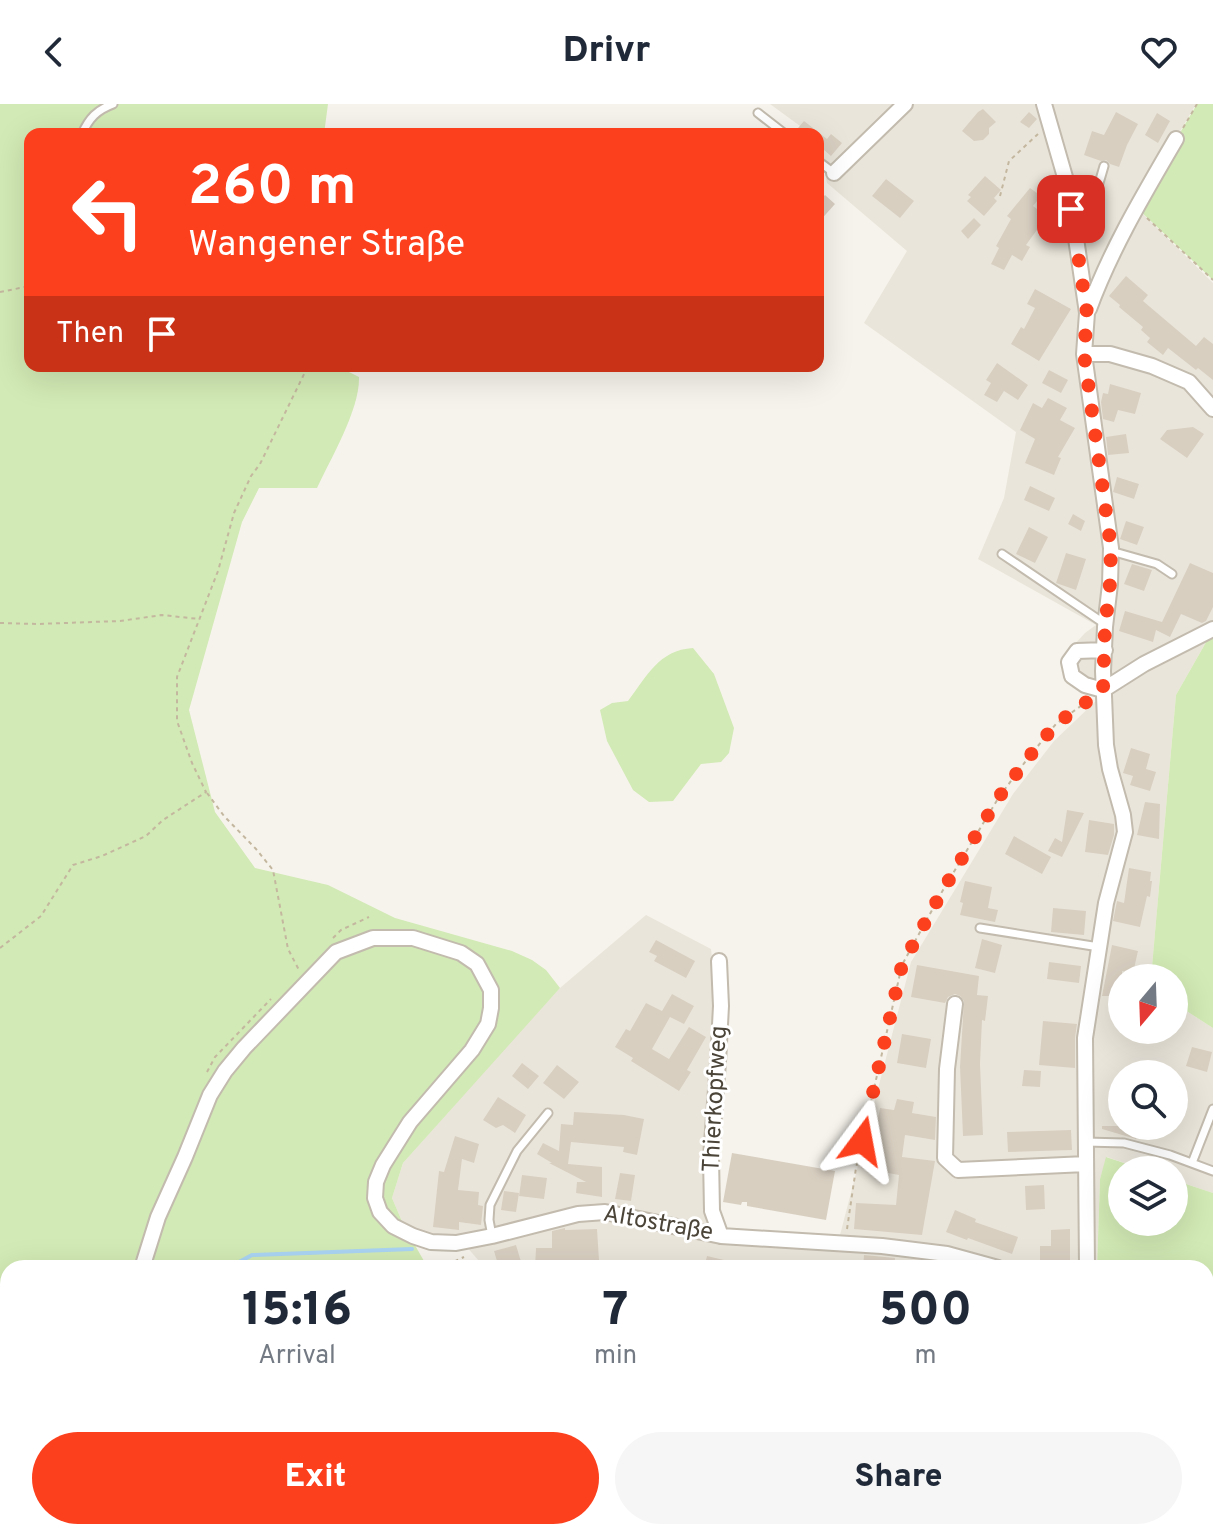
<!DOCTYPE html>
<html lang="en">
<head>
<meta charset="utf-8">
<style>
  :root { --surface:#fff; --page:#f6f6f7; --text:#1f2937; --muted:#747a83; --accent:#fc3f1d }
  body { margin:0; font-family:Overpass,sans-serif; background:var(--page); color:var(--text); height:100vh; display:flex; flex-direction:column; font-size:30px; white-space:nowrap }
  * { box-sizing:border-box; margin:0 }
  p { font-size:26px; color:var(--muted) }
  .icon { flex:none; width:44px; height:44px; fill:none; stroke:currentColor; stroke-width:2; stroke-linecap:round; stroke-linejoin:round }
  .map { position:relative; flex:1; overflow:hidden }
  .sheet { position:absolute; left:0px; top:1156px; width:1214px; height:280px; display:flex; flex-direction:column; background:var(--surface); border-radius:24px 24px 0 0; box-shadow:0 8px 32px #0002 }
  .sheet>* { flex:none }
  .banner { position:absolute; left:24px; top:24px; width:800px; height:244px; border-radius:16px; box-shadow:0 8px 32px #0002; background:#fc3f1d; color:#fff; overflow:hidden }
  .needle { width:52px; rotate:199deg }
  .controls { position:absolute; left:1108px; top:860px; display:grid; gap:16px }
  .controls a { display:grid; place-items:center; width:80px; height:80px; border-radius:50%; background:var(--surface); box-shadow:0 8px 32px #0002; font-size:40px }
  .pin { position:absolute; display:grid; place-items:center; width:68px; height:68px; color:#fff; margin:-34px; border-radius:16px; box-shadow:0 4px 12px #0006 }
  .me { position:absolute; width:88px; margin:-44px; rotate:13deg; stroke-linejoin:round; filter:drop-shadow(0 0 6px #0008) }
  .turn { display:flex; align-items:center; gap:28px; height:168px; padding:0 32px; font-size:36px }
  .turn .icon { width:104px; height:104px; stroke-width:2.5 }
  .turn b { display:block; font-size:56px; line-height:68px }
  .then { display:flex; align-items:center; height:76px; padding:0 32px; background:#0003; gap:16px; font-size:30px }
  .eta { display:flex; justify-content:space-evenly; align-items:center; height:136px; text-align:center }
  .eta b { font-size:48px; font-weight:800; line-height:56px }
  .button { display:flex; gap:16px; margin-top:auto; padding:16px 32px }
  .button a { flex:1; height:92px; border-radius:48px; background:var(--accent); color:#fff; font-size:32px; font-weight:800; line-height:92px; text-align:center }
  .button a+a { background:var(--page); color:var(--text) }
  header { display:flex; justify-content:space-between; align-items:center; height:104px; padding:0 32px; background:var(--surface); font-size:36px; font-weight:800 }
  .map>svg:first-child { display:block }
  .residential { fill:#eae5da; fill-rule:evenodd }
  .green { fill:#d2eab5 }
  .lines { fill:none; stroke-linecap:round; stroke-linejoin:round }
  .stream { stroke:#a9d4f2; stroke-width:4 }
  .building { fill:#d8cfc1 }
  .service-casing { stroke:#c2bbae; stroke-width:11 }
  .minor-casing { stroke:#c2bbae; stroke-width:18 }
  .path { stroke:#c4b79f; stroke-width:2; stroke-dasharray:4 4; stroke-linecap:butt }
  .service { stroke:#fff; stroke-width:7 }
  .minor { stroke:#fff; stroke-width:14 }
  .route { stroke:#fc3f1d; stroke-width:14; stroke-dasharray:0 25.2 }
  .labels { text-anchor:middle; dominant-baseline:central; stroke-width:6; stroke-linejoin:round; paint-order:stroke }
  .street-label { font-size:24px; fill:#4b4439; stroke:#fff }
</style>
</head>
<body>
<header><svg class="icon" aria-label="back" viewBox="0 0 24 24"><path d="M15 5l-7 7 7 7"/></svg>Drivr<svg class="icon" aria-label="heart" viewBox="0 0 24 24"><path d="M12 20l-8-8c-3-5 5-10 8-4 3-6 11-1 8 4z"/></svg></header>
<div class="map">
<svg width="1213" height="1436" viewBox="0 0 1213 1436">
  <rect width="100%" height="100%" fill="#f6f3ec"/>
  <path class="residential" d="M770,0H1196L1136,103L1213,179V526L1176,591L1151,874H1122V926H1174V899L1213,924V1089L1174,1076V1066H1145L1107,1053L1100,1075L1097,1164H485L466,1142L404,1122L392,1094L403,1059L512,936L560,884L646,811L711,845L717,895L714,968L704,1080L711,1123L840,1131L911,858L1013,690L1054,637L1098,595L1068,575L1063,566L1067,550L1074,541L1085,529L1096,521L978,455L1004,394L1016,328L864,219L907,147L827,79L818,30H811ZM1122,970H1174V1022H1122Z
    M1206,1186L1213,1188V1352L1206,1350Z"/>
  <path class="green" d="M0,0H328L324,30H30V262H337L359,273C360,305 331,354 317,384H259L242,418L189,606L215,708L255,764L328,781L395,814L512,847L532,856L546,866L560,884L403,1059L392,1094L404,1122L428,1164H8V1376L0,1368Z
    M1197,0H1213V176L1136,103Z
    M1213,526V924L1174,899V874H1151L1176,591Z
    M693,544L714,570L734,624L729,649L721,658L701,660L673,697L649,698L633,686L607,637L600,606L612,599L628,597C647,572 659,546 693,544Z
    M1106,1053L1145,1066H1122V1118H1174V1076L1213,1089V1188L1206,1186V1164H1097L1100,1075Z
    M1206,1350L1213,1352V1436H1169L1174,1428H1206Z
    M1027,1428H1075L1072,1436H1024Z"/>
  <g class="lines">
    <path class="stream" d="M228,1164L252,1151L412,1145
      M0,1235L8,1236"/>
  </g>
  <path class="building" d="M983,5L996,18L989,24V30L983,36L974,37L962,27L978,8Z
    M1029,8L1037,15L1029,24L1020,18Z
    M1116,8L1138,20L1127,41L1119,63L1110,60L1106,56L1101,57L1084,51L1092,27L1104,31Z
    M1157,9L1170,17L1158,39L1145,31Z
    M804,17L827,35L831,30L842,39L831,52L824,46L820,51H818V30H793Z
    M985,72L1001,86L994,94L997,97L984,112L967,97L971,93L968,91Z
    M886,75L914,97L900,114L872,92Z
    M1030,84L1041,92L1033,102L1047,112L1026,141L1030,143L1022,157L1012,151L1004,166L991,160L999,144L996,142L1011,115L1007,112Z
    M825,91L835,100L818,119V98Z
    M974,114L981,121L968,135L961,127Z
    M1126,172L1148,191L1143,197L1196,242L1204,233L1213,240V276L1198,264L1196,266L1168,244L1163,251L1147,238L1150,234L1141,226L1143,223L1119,203L1120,201L1109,192Z
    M1035,185L1071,205L1039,257L1011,240L1021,223L1024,225L1035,204L1027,200Z
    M997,259L1028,281L1018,296L1004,287L997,298L984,291L991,279L986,276Z
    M1049,266L1068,276L1061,289L1042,279Z
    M1110,280L1141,289L1135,310L1118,306L1114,318L1103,315L1101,298L1103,289L1108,290Z
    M1048,294L1067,304L1060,316L1075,324L1058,353L1061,354L1054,371L1025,359L1035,335L1020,326L1033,299L1042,304Z
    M1193,323L1204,330L1187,354L1160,335L1167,326Z
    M1126,330L1129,349L1108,351L1106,333Z
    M1117,373L1139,380L1134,395L1113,388Z
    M1030,382L1055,394L1049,407L1024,396Z
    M1073,410L1085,417L1081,427L1068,420Z
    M1126,417L1144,423L1137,441L1120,435Z
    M1029,423L1048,433L1035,459L1016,450Z
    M1066,449L1086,455L1076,486L1056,479Z
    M1190,459L1213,469V503L1206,517L1202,519L1181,510L1170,533L1156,526L1153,538L1119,527L1125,507L1162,518Z
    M1132,460L1152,466L1144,487L1124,480Z
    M1131,644L1150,650L1146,665L1156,668L1150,687L1130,681L1133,672L1123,669Z
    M1145,698L1160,700L1159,735L1137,731Z
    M1067,706L1084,709L1062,753L1048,747L1055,734L1062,738Z
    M1089,716L1114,720V731L1108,751L1085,748Z
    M1014,732L1051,753L1042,770L1005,750Z
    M1129,764L1151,768L1150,777H1152L1150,793L1147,792L1140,823L1113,817L1117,797L1124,799Z
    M965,777L992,783L988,804L998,806L995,818L960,811L963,799L960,798Z
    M1053,804L1086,807L1084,831L1051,828Z
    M982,835L1002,841L995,869L975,864Z
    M656,836L695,857L686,874L654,857L657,852L649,848Z
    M1112,841L1138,847L1133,869L1122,867V892H1102Z
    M1049,858L1081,862L1079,879L1047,875Z
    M917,861L979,872L977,891L988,892L985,917L982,916L980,960L983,1031L963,1032L960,963L964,897L960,892L955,890L948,893L945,899L911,893Z
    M672,890L694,902L684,920L670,913L652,945L669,955L689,923L706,933L687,966L691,968L679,987L631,957L633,954L615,943L626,925L630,927L646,899L662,907Z
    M1043,917L1077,920L1075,934V964L1039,961Z
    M902,930L931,935L926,964L897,959Z
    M1192,943L1212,948L1207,968L1186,962Z
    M522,959L539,972L528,985L512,972Z
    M557,961L579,978L564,995L543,979Z
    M1024,966L1041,967L1040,983L1022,982Z
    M498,993L526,1011L515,1029L503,1021L496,1024L483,1016Z
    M897,995L914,998L912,1009L936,1013L935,1036L905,1031L902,1053L935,1057L922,1131L854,1125L856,1099L896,1101L899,1071L861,1064L865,1038L870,1039L873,1025L876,1026L880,1004L894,1006Z
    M574,1008L624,1011L644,1015L637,1051L623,1048L624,1043L571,1038L568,1060L602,1063V1093L576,1089L577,1078H586L549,1059H552L537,1050L543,1039L559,1047L561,1020L573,1021Z
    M1102,1022H1140L1136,1035L1102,1025Z
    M1071,1026L1072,1046L1008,1048L1007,1028Z
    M455,1032L479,1040L474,1059L462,1055L458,1086L479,1088L478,1101L483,1102L481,1121L459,1118V1126L433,1123L439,1067L444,1068Z
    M732,1049L835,1067L826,1116L747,1102V1098H742L741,1101L723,1098Z
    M620,1069L635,1071L631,1097L615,1095Z
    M522,1071L547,1074L544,1095L519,1092Z
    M1044,1081L1045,1105L1026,1106L1025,1082Z
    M504,1087L519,1089L516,1108L501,1106Z
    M955,1106L976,1115L975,1118L1018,1133L1012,1150L968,1134L967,1136L946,1128Z
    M565,1124V1126L597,1125L599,1156L554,1158V1164H535L536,1144H552V1127Z
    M1070,1125V1158L1040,1159V1142H1051V1126Z
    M516,1141L522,1161L510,1164H499L494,1147Z
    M864,1151L895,1154L894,1164H863Z
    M707,1152L741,1160L740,1164H704Z"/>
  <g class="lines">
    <g class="service-casing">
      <path id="service" d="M758,9L785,30
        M82,30C89,14 97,6 113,0
        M818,57L834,69
        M1076,122C1093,102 1097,87 1104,62
        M1111,447L1157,460L1172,470
        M1002,450L1105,520
        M980,824L1099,843
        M1086,1038L1124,1039L1170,1051L1213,1067
        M1192,1059L1213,1005
        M492,1132L489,1116L490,1101L517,1047L548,1009"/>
    </g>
    <g class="minor-casing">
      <path id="minor" d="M1044,0L1069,87L1087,209L1084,250L1111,444L1110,480L1105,523L1103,567L1106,641L1110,665L1123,711L1125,728L1106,799L1085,934L1087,1164
        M834,69L905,0
        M1089,205C1111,145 1144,90 1176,35
        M1084,250H1110L1152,262L1189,278L1213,305
        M1103,586L1144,560L1213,525
        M1103,586L1085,581L1072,572L1069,558L1077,547L1105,546
        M719,857L721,902L718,958L711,1053L712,1107L721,1132
        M955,900L947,965L945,1054L958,1066L1086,1060
        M142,1164L158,1113L185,1053L210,991L225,967L244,944L336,848L373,834H413L461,849L477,860L491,886V904L488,920L472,946L410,1018L383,1061L376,1078L375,1094L380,1108L393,1122L413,1132L431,1138L456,1139L492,1132L578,1110L605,1108L721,1132L882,1142L947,1150L998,1164
        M1206,1198L1213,1199
        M0,1384L8,1391"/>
    </g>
    <path class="path" d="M1183,24L1197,0
      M1000,92L1009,57L1038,30
      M1147,114L1213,176
      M0,188L30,182
      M0,519L37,520L120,517L162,511L199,515
      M207,689L224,712L256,745L273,766L288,845L299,866
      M333,834L341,826L369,813
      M0,844L41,812L73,761L102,752L146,732L163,716L206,688L192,659L177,617V573L218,467L234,409L251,372L260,360L308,262
      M207,968L215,953L271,895
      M847,1125L856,1064L902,861L943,786L999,693L1028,654L1056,620L1089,596
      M440,1164L464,1153
      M0,1244L8,1246
      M1206,1285L1213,1287
      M105,1428L109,1436
      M831,1436L833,1428
      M1051,1436L1054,1428"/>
    <use href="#service" class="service"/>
    <use href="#minor" class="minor"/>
  </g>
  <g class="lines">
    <path class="route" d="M862,1037L902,861L943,786L999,693L1028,654L1056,620L1103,586L1105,523L1110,480L1111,444L1084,250L1087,209L1071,105"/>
  </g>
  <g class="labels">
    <g class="street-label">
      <text transform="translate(716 995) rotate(-87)">Thierkopfweg</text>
      <text transform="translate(658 1120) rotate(10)">Altostraße</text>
    </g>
  </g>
</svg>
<div class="controls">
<a><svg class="needle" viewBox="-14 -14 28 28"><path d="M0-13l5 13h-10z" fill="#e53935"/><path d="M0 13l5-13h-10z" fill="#747a83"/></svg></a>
<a><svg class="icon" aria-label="search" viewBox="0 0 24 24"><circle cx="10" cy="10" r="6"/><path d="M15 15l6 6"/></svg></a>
<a><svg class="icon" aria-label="layers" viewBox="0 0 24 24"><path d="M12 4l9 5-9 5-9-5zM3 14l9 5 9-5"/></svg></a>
</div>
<div class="pin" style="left:1071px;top:105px;background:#d93025"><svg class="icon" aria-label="arrive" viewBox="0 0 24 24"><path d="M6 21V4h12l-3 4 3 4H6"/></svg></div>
<svg class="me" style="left:862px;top:1037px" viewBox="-20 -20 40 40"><path d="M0-17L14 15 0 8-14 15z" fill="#fc3f1d" stroke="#fff" stroke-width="4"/></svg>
<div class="banner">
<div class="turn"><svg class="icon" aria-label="left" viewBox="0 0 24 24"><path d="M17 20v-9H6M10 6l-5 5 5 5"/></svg><div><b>260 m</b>Wangener Straße</div></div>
<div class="then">Then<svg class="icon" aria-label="arrive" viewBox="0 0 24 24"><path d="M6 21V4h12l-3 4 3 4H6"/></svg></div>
</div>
<section class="sheet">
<div class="eta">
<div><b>15:16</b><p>Arrival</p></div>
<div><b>7</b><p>min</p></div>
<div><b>500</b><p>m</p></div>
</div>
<div class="button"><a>Exit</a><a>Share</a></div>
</section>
</div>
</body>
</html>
